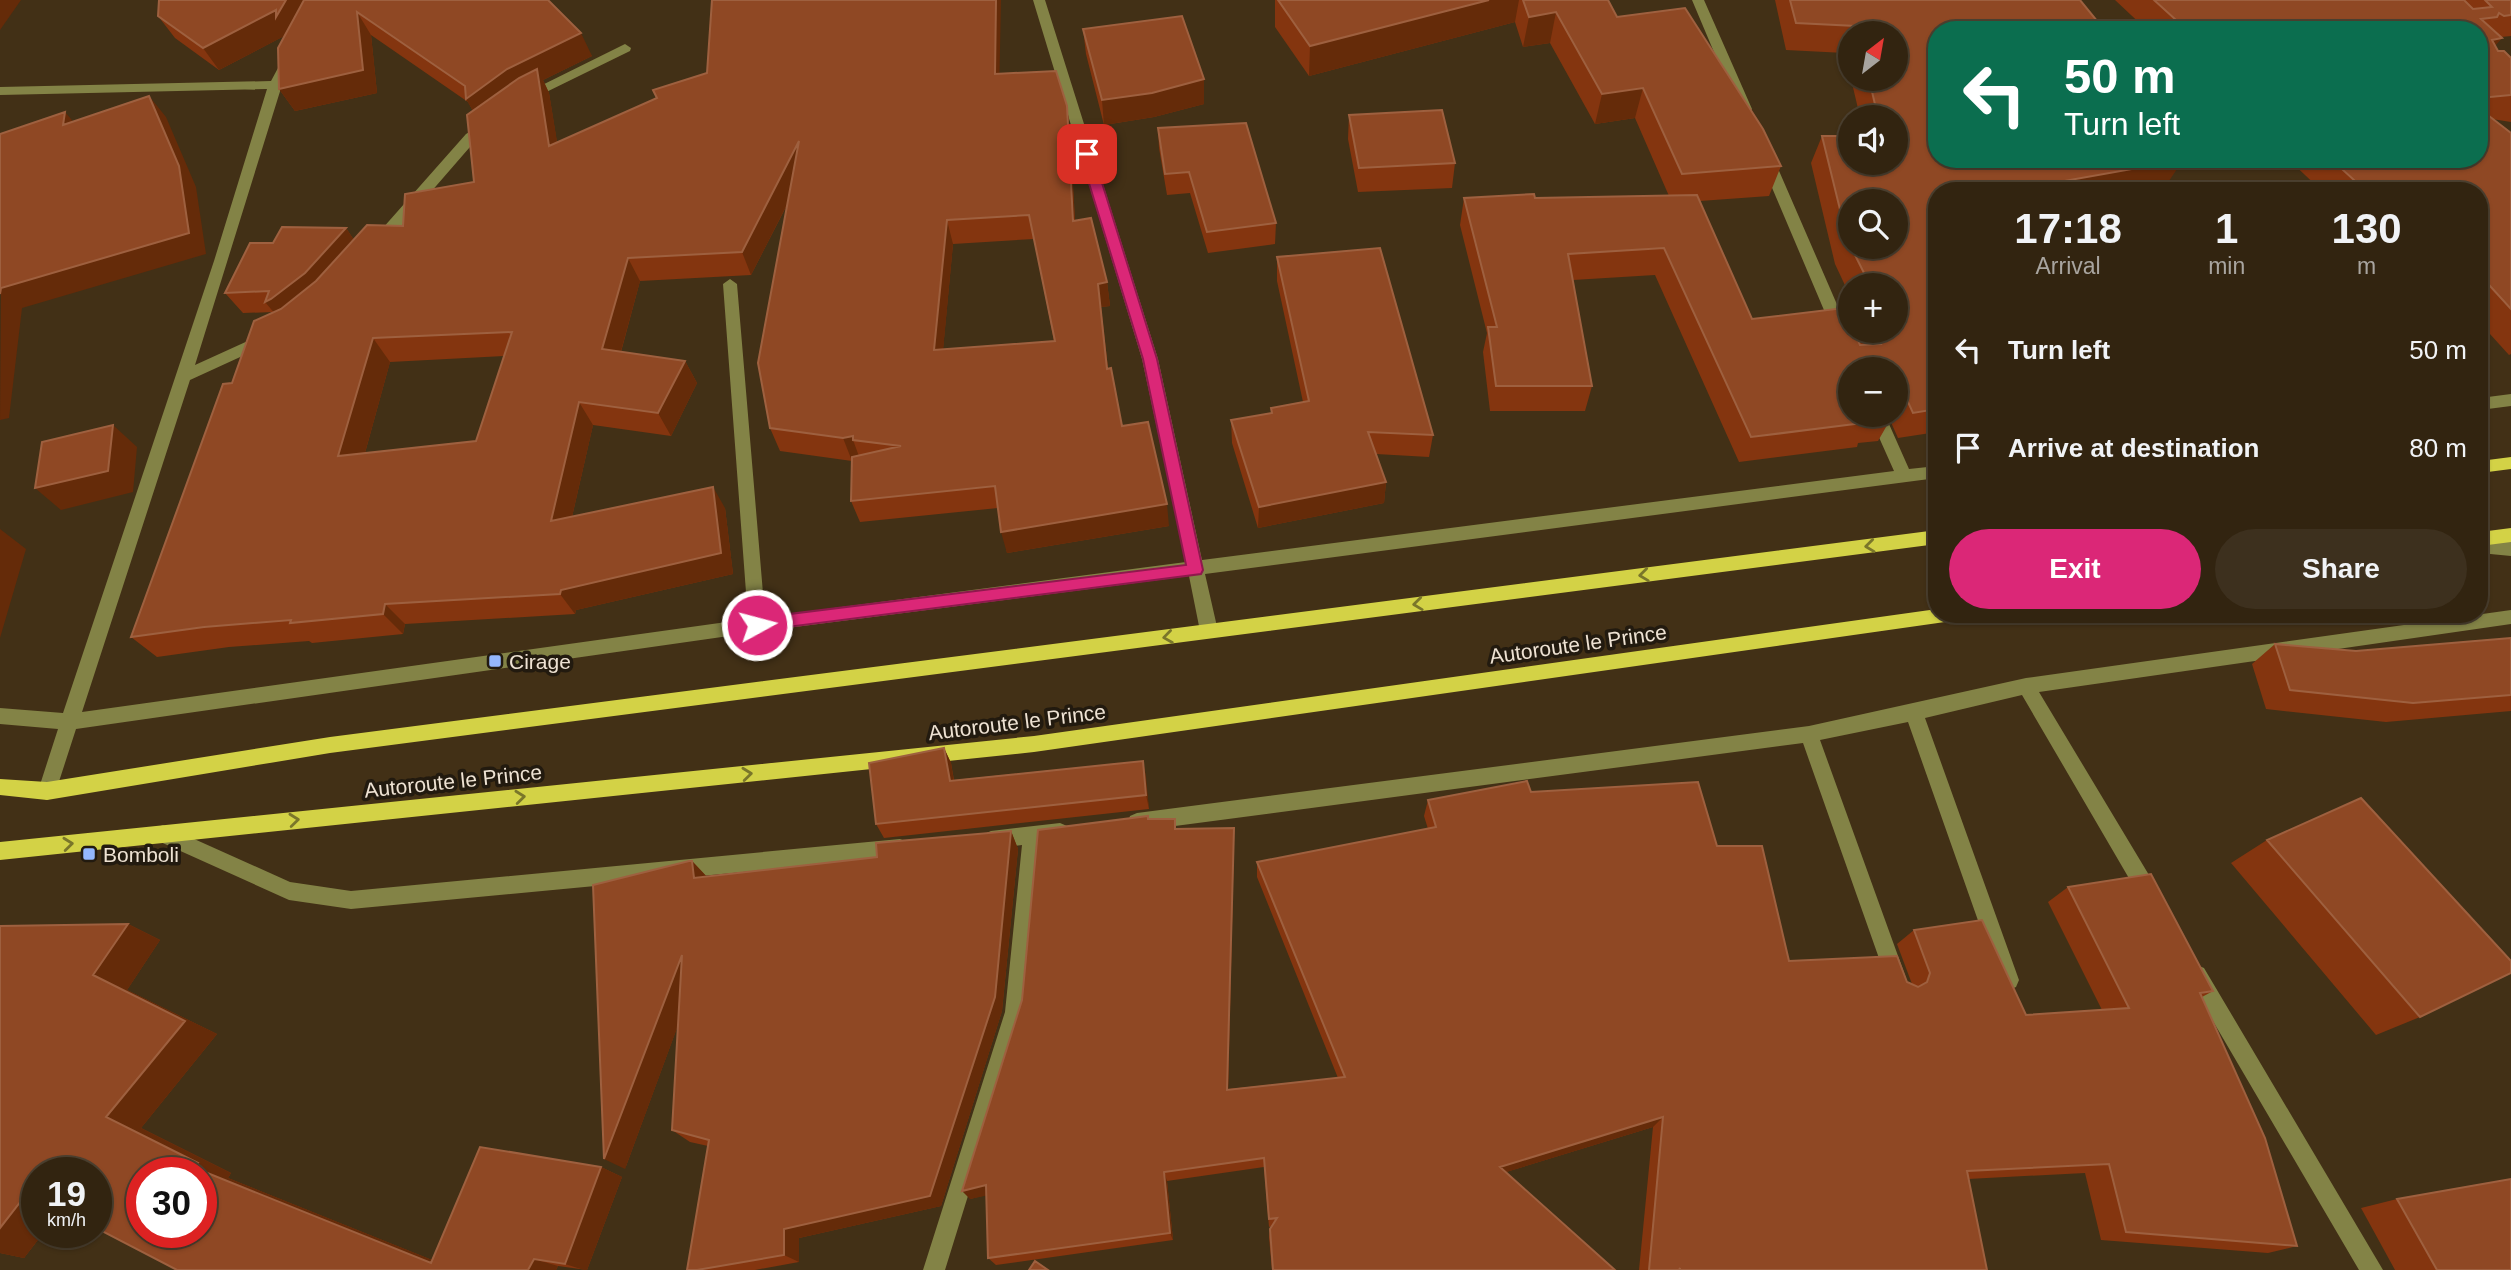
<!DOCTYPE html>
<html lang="en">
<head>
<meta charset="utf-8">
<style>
  :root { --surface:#322410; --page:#3d301e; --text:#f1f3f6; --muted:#a8a49f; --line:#4d4130; --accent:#db2777 }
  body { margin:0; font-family:Helvetica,sans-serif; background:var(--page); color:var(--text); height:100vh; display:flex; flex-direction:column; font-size:26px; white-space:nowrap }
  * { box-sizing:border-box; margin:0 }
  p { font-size:23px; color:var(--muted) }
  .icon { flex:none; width:38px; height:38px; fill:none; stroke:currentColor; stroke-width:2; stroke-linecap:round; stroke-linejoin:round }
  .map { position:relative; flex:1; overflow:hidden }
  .sheet { position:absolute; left:1928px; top:182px; width:560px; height:441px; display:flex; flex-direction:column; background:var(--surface); border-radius:28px; box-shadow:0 2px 5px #0004,0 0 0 2px var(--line) }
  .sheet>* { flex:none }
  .banner { position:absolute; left:1928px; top:21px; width:560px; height:147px; border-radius:28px; box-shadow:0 2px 5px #0004,0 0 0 2px var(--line); background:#0b6e4f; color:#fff; overflow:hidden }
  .needle { width:46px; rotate:31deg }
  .buttons { position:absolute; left:1838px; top:21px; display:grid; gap:14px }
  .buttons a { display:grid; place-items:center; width:70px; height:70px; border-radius:50%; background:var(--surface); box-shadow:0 2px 5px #0004,0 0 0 2px var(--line); font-size:35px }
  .speed { position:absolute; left:21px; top:1157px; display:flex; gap:14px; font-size:35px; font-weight:700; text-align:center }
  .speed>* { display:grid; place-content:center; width:91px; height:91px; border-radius:50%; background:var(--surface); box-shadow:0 2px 5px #0004,0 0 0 2px var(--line); line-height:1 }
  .speed small { font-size:18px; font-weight:400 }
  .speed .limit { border:10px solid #d22; background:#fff; color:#111 }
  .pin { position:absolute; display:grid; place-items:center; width:60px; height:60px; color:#fff; margin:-30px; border-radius:14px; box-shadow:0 4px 10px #0006 }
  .me { position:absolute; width:77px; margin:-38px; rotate:83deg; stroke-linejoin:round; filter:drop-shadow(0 0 5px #0008) }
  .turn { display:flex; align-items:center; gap:24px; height:147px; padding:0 21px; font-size:32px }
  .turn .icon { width:91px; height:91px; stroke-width:2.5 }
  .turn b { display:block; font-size:49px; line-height:60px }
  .eta { display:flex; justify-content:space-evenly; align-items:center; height:119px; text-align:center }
  .eta b { font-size:42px; font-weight:600; line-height:49px }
  .cta { display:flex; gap:14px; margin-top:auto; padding:14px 21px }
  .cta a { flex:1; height:80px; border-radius:42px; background:var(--accent); color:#fff; font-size:28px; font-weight:600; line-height:80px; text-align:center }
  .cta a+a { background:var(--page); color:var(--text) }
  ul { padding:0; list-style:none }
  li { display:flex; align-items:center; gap:21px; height:98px; padding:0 21px }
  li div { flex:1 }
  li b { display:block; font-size:26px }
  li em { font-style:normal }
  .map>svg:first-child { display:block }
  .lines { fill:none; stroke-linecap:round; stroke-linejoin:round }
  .minor { fill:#838346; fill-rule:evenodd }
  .major { fill:#d3d246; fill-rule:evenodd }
  .wall { fill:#84350f; fill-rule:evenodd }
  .shaded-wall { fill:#652b09 }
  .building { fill:#8f4824; stroke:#9e603f; stroke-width:2; fill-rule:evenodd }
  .oneway { stroke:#7a762a }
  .route { fill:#db2777; stroke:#8e194d; stroke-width:2 }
  .poi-dot { fill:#94b7fd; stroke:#221a0f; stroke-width:2.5 }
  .labels { text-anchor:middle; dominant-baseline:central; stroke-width:7; stroke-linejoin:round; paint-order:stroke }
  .street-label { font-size:21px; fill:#eee2d3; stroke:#221a0f }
  .poi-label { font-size:21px; fill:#eee2d3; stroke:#221a0f; text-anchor:start }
</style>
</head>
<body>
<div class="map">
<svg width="2511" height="1270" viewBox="0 0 2511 1270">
  <rect width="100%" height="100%" fill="#423016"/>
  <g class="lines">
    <path class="minor" d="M1033,0H1045L1158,359L1202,560L1894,471L1869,415H1885L1909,469L1937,466V478L1205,574L1218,631L1215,636H1203L1200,631L1189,576L757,632L76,729L54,797L47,800L40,797L38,791L58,729L0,724V708L63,713L214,261L267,89L0,95V87L271,81L285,55L290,54L296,58L282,85L195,365L261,335L266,333L274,339L271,343L190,380L82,712L748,619L723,284L730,279L737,284L765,617L1186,562L1142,359Z
      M1692,0H1704L1752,109L1750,112H1740L1738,109Z
      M625,44L631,48L630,51L530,100L525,101L518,97Z
      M488,120L495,124L476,140L384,246H374V238L466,134Z
      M1766,152L1773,157L1865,369H1849L1759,157Z
      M2511,394V406L2480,410V398Z
      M2480,539L2511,542V556L2480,553Z
      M2511,610V624L2039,692L2158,890L2161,897L2158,904L2151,906L2144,904L2022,695L1925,718L2019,980L2016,987L2009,990L2002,987L1999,980L1908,722L1820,740L1906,978L1903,985L1896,988L1889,985L1886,978L1803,743L1137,831L1130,828L1128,822L1130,816L1137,813L1809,726L2026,678Z
      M1060,823L1067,826L1070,832L1067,838L1041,843L1025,1012L945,1270H923L1005,1012L1022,845L991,849L984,846L981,840L984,834L991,831Z
      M163,825L290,882L351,891L900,839L907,842L910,848L907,854L900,857L351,909L289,900L156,840L153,834L156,828Z
      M2197,965L2204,968L2383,1270H2359L2190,982L2187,975L2190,968Z"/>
    <path class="major" d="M2511,457V469L2480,473V461Z
      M2511,528V542L2480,546V532Z
      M1937,530V544L330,753L47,800L0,795V779L47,782L330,737Z
      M1937,609V614H1961L1958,619L1952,621L1034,752L0,860V842L1034,736Z"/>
  </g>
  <path class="wall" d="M548,0L592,56L543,80L549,93L557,143L657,98L653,90L999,74L1067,106L1070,131L1075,220L1107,282L1110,306L1101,307L1108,368L1122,426L1169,526L1007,553L998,508L860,522L851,501L852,461L780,451L770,428L787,205L751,275L640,281L621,352L685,361L697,383L671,436L593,425L572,517L725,508L733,574L576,610L575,614L405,624L403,634L312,643L309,641L229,647L157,657L131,637L232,383L274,312L243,313L225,293L273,243L346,228L354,240L403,226L474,182L473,111L468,102L371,35L377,93L295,111L279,89L284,36L219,70L175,38L158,16ZM1034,239L1054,341L943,349L953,244ZM504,356L476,441L365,453L390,362Z
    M1275,0H1608L1617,17L1781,166L1769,196L1700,201L1752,319L1850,331H1895V285H1850V296L1835,264L1811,163L1822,136L1895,163V117H1860L1851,79H1895V33H1850V74L1845,53L1786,50L1775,0H2080L2165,187L1937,191V432L1898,438L1890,420L1878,441L1858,443L1857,447L1739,462L1655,275L1573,280L1592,386L1585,411H1490L1483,352L1487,333L1460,225L1464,198L1669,196L1635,118L1595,124L1550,43L1523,47L1515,22L1309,76L1275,27ZM1850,201L1895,247H1850ZM1895,369V415H1850Z
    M2115,0H2511V36L2501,37L2502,38L2495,45L2498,51L2511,58V122L2492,119L2511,133V354L2509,355L2480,323V191H2322L2288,159H2480V30H2147Z
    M1083,29L1204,79V104L1154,117L1104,125L1086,54Z
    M1349,115L1455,163L1452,188L1358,192L1348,139Z
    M1158,128L1276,223L1275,244L1208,253L1190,193L1167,195L1159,148Z
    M1277,257L1433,435L1429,457L1376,454L1386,482L1384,503L1258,528L1232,443L1231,420L1271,413V408L1303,402L1277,281Z
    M2511,638V711L2386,722L2266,709L2252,664L2275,644L2356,651Z
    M944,748L951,763L954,780L1143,761L1149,809L884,838L876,824Z
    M1531,792L1717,846L1789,961L1907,982L1912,984L1897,944L1914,930L2026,1015L2102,1010L2048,902L2068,887L2213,991L2202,997L2297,1246L2268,1253L2101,1240L2085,1173L1968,1179L1987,1270H1639L1653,1127L1506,1172L1615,1270H1272L1269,1237L1270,1229L1272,1226L1269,1227L1264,1167L1167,1181L1173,1240L996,1265L988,1258L986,1195L970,1199L1149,819H1175L1176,829L1234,844L1228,1089L1338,1078L1257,877V862L1428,829L1424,816L1428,800Z
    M1011,831L1018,849L1002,1011L941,1206L799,1238V1262L755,1270H687L708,1146L690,1142L672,1130L678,1025L625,1169L692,861L707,877L877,857Z
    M2267,840L2420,1017L2376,1035L2231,863Z
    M128,924L160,940L127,990L217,1034L141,1128L231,1173L228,1178L432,1260L480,1147L601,1167L622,1177L587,1270L558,1266L556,1270H177L96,1228V1172H37V1232H44L24,1258L0,1253V926ZM142,1172H201V1232H142Z
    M2397,1199L2511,1270H2395L2361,1208Z"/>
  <path class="shaded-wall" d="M0,0H21L0,30Z
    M286,0H313L288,34L219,70L203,48Z
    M996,0H1001L999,99L995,74Z
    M1489,0H1519L1515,22L1309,76L1310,46Z
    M357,12L371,35L377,93L295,111L279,89Z
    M1556,12L1550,43L1523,47L1529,17Z
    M581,33L592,56L543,80L549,93L562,171L479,121L466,99L507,69Z
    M2502,38L2482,61L2492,40Z
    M1204,79V104L1154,117L1104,125L1102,100Z
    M1643,88L1635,118L1595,124L1602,94Z
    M149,96L166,117L196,187L206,254L22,308L9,418L0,420L1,288Z
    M1067,106L1070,131L1076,245L1073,221Z
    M65,112L83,133L63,125Z
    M799,141L807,165L751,275L742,252Z
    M2183,160L2165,187L2143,191H2048L2053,183Z
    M947,220L953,244L941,373L934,350Z
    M346,228L360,249L282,322L265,302Z
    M628,258L640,281L615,373L602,349Z
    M1107,282L1110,306L1101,307L1110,391L1098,284Z
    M373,338L390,362L358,478L338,456Z
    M685,361L697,383L671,436L658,413Z
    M579,402L593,425L566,543L551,521Z
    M113,425L137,447L133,492L61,510L35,488Z
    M853,436V440L860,459L852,461L843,438Z
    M1386,482L1384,503L1258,528L1259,507Z
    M713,487L725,508L733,574L576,610L575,614L560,594L561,590Z
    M1167,504L1169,526L1007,553L1001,532Z
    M0,529L26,549L0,638Z
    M385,604L405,624L403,634L383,614Z
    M944,748L951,763L956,795L950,781Z
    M1143,761L1146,776L1149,809L1146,795Z
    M1234,828V844L1228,1100L1227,1090Z
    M1011,831L1018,849L1002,1011L941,1206L799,1238V1262L784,1255V1229Z
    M692,861L708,878H694Z
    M128,924L160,940L127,990L217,1034L141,1128L231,1173L228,1178L457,1270L431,1263L195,1168L106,1117L93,975Z
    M682,955L698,971L625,1169L604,1159Z
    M1663,1117L1653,1127L1493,1176L1500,1167Z
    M601,1167L622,1177L587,1270H584L565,1264Z
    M1164,1172L1167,1181L1173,1240L1170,1233Z
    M986,1185L994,1194L970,1199L962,1191Z
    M28,1192L37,1194V1232H44L24,1258L0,1253V1228Z
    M534,1259L558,1266L556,1270H528Z"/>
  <path class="building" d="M159,0H286L276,17V10L203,48L158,16Z
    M304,0H548L581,33L507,69L466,99L465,86L357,12L363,70L279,89L278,48Z
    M712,0H996L995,74L1056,71L1067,106L1073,221L1091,218L1107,282L1098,284L1107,369L1111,368L1122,426L1148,422L1167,504L1001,532L995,486L851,501L852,457L901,446L853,440V436L843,438L770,428L758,363L799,141L742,252L628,258L602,349L685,361L658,413L579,402L551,521L713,487L721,553L561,590L560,594L385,604L383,614L290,623L291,620L204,627L131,637L223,384L232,383L254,321L281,309L316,281L367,225L403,226L405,194L474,182L467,115L519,78L537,69L549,146L657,98L653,90L707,73ZM1029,215L1055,341L934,350L947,220ZM512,332L476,441L338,456L373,338Z
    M1278,0H1489L1310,46Z
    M1523,0H1608L1617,17L1685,8L1763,129L1781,166L1682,174L1643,88L1602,94L1556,12L1529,17Z
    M1790,0H2080L2098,22L2103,30H1937V159H2183V160L2053,183L2056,191H1937V409L1913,413L1902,389L1895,388V369H1850V415H1892V416L1869,419L1871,422L1751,437L1664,248L1568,254L1592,386H1496L1488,327H1497L1464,198L1534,194L1535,198L1697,195L1752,319L1844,308L1850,321V331H1854L1860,345L1881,344L1876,331H1895V285H1870L1851,247H1895V201H1850V244L1847,238L1822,136H1850V163H1895V117H1878L1869,79H1895V33H1858L1856,26L1796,23Z
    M2154,0H2464L2473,9L2492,7L2485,0H2511V15L2504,16L2499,13L2497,17L2481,19L2502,38L2492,40L2498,51H2504L2511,58V95L2480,98V30H2187Z
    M1182,16L1204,79L1152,93L1102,100L1083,29Z
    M149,96L179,166L189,233L1,288L0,294V134L65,112L63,125Z
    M2480,109L2511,133V309L2480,275V191H2366L2331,159H2480Z
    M1442,110L1455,163L1359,168L1349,115Z
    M1246,123L1276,223L1207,232L1189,172L1165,174L1158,128Z
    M282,227L346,228L305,273L271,299L265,302L269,291L225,293L250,243H273Z
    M1380,248L1433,435L1368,432L1386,482L1259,507L1231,420L1272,413L1271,408L1309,401L1277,257Z
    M113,425L108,471L35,488L42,442Z
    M2511,638V695L2413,703L2290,690L2275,644L2356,651Z
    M944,748L950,781L1143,761L1146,795L876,824L869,763Z
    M1527,781L1531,792L1698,782L1717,846H1762L1789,961L1897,956L1907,982L1918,987L1927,982L1930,973L1914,930L1982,920L2026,1015L2129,1008L2068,887L2151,874L2213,991L2200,993L2265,1138L2297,1246L2126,1232L2109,1164L1967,1171L1987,1270H1680V1268L1679,1270H1649L1663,1117L1500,1167L1615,1270H1273L1270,1229L1277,1218L1269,1219L1264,1158L1164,1172L1170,1233L988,1258L986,1185L962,1191L1022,1000L1038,830L1148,816V819H1175V829L1234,828L1227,1090L1345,1077L1257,862L1436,827L1428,800Z
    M2361,798L2511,961V973L2420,1017L2267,840Z
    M1011,831L995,997L930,1196L784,1229V1255L697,1270H687L709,1140L672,1130L682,955L604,1159L593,885L689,861H692L694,878L877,857L876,843Z
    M128,924L93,975L185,1021L106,1117L198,1163L195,1168L431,1263L480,1147L601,1167L565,1264L534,1259L528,1270H177L96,1228V1172H37V1197L28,1192L0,1228V926ZM142,1172H201V1232H142Z
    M2511,1179V1270H2437L2397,1199Z
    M1035,1261L1048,1270H1029Z"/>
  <defs><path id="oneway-chevron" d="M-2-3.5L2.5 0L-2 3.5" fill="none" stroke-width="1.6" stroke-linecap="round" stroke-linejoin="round" transform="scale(1.75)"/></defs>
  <g class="oneway">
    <use href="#oneway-chevron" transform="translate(1870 546) rotate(173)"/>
    <use href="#oneway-chevron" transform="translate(1644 575) rotate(173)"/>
    <use href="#oneway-chevron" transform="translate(1418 604) rotate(173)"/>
    <use href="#oneway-chevron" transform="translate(1168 637) rotate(172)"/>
    <use href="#oneway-chevron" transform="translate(747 774) rotate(-6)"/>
    <use href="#oneway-chevron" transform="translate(520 797) rotate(-6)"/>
    <use href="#oneway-chevron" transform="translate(294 820) rotate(-6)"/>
    <use href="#oneway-chevron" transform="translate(68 844) rotate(-6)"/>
  </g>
  <path class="route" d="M1082,151L1093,154L1157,359L1203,570L1201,574L757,631L752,629L749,625L757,618L1186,565L1143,359L1080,154Z"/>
  <g class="poi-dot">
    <rect x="488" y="654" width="14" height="14" rx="3.5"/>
    <rect x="82" y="847" width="14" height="14" rx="3.5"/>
  </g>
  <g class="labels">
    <g class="street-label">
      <text transform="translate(1578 644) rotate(-8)">Autoroute le Prince</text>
      <text transform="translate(1017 722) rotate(-7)">Autoroute le Prince</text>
      <text transform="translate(453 781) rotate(-6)">Autoroute le Prince</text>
    </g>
    <g class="poi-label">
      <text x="509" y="661">Cirage</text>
      <text x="103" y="854">Bomboli</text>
    </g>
  </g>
</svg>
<div class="buttons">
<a><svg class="needle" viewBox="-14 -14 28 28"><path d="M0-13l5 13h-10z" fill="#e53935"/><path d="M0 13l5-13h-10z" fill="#a8a49f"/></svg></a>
<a><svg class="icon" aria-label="sound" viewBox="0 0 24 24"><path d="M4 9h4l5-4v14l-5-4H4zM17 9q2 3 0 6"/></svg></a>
<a><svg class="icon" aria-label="search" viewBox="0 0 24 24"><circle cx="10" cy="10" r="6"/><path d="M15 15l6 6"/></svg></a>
<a>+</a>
<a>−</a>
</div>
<div class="speed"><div>19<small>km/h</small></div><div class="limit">30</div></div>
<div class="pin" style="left:1087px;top:154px;background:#d93025"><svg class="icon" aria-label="arrive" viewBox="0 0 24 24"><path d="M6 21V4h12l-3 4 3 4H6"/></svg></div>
<svg class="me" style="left:757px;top:625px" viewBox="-20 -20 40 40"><circle r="17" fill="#db2777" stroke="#fff" stroke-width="3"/><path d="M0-11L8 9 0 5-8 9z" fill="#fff"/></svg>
<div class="banner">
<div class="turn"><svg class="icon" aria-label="left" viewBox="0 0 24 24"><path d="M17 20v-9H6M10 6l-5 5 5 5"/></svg><div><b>50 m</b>Turn left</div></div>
</div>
<section class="sheet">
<div class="eta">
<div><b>17:18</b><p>Arrival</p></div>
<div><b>1</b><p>min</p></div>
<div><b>130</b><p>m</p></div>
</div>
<ul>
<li><svg class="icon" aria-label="left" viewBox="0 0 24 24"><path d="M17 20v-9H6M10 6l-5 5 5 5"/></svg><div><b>Turn left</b></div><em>50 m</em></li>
<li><svg class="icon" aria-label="arrive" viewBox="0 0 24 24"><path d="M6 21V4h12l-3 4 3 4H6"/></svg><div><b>Arrive at destination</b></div><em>80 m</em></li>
</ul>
<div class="cta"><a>Exit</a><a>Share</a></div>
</section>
</div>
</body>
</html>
